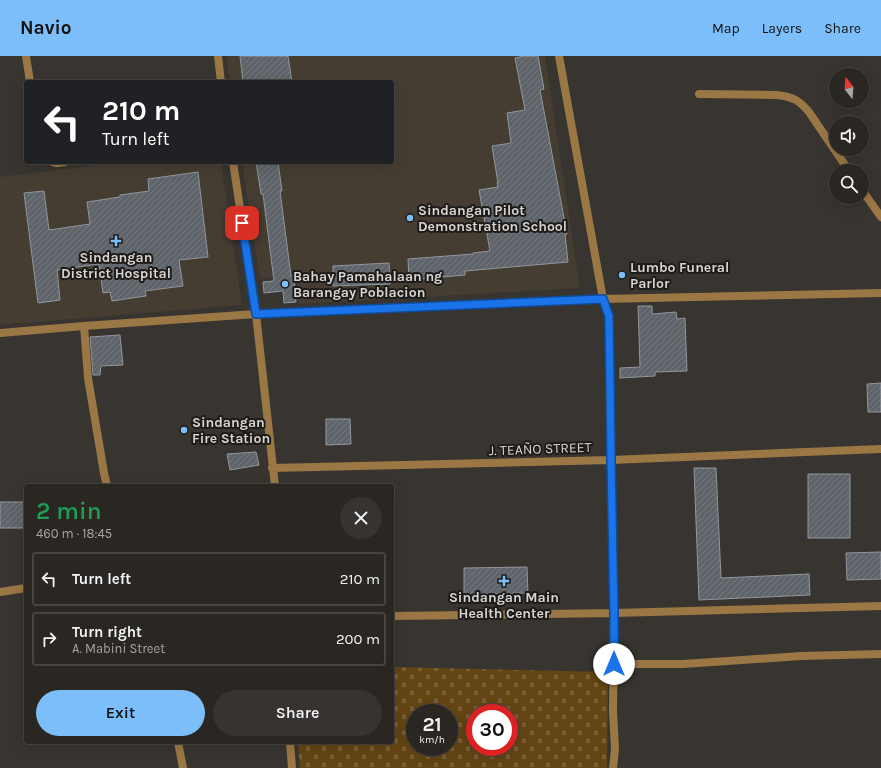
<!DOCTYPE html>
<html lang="en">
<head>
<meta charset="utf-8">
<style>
  :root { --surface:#2a2723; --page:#363330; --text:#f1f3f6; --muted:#a5a5a6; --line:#464441; --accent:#7cbef9 }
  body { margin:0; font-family:Karla,sans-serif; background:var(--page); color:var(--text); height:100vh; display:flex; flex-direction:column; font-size:15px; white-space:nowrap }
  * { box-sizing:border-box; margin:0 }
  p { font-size:13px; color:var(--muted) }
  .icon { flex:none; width:22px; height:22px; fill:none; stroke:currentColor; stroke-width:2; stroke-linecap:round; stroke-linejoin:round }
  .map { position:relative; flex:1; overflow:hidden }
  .side { position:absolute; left:24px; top:428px; width:370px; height:260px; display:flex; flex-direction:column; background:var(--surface); border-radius:4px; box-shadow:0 4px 16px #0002,0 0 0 1px var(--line) }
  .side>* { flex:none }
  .hud { position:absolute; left:24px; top:24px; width:370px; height:84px; border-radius:4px; box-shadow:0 4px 16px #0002,0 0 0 1px var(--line); background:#202124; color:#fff; overflow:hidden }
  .needle { width:26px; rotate:343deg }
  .fabs { position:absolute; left:829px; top:12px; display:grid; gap:8px }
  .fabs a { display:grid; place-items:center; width:40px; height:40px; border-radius:50%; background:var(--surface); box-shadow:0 4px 16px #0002,0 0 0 1px var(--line); font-size:20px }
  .speed { position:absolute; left:406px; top:648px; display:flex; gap:8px; font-size:20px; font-weight:700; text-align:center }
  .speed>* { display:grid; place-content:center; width:52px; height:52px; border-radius:50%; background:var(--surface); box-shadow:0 4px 16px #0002,0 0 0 1px var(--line); line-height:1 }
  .speed small { font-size:10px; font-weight:400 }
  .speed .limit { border:6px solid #d22; background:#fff; color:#111 }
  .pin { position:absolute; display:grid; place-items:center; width:34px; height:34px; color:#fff; margin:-17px; border-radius:8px; box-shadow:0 2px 6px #0006 }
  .me { position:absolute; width:44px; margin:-22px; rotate:0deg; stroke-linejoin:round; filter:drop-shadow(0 0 3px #0008) }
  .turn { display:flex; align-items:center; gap:14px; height:84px; padding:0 12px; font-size:18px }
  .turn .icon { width:52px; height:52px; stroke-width:2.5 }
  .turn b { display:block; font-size:28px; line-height:34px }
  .round { display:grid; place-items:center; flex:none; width:42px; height:42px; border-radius:21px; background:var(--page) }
  .headline { display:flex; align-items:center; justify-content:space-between; height:68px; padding:0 12px }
  h1 { font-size:24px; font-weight:600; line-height:30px; color:#1e9e55 }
  .button { display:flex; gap:8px; margin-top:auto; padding:8px 12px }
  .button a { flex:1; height:46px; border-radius:24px; background:var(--accent); color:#111; font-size:16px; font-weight:600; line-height:46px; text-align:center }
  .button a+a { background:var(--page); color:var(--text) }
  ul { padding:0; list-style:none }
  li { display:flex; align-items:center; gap:12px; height:54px; margin:0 8px 6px; padding:0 4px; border:2px solid var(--line); border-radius:4px }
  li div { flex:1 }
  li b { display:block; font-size:15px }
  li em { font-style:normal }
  header { display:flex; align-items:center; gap:24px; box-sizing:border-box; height:56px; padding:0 20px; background:var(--accent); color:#111 }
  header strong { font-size:19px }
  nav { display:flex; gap:22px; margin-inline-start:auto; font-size:14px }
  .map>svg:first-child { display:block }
  .built { fill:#453d32 }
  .cemetery { fill:url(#cemetery-stones); fill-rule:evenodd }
  .building { fill:url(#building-hatch); stroke:#91979d }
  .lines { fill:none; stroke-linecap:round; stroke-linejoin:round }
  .minor { stroke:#9b7745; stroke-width:8 }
  .route-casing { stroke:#114b97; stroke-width:10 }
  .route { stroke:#1a73e8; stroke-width:7 }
  .poi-dot { fill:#7cbef9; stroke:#1e1c1a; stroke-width:1.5 }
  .labels { text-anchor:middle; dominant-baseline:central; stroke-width:4; stroke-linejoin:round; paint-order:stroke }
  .poi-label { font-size:14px; font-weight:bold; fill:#d7d4d1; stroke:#1e1c1a; text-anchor:start }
  .street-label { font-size:14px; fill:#d7d4d1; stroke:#1e1c1a }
</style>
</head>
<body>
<header>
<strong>Navio</strong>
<nav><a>Map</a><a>Layers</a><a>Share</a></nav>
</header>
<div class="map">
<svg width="881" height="712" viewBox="0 0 881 712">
  <defs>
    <pattern id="cemetery-stones" width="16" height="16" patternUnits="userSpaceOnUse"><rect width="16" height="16" fill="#644514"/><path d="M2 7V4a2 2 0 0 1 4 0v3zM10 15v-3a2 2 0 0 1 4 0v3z" fill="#795f35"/></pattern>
    <pattern id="building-hatch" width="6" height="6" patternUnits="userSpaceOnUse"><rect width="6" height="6" fill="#5e6469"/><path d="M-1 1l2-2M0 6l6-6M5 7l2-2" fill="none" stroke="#74797d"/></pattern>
  </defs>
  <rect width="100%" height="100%" fill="#38342f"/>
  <path class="built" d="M226,0H545L580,232L299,248L296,219L260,223L242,106H392V26H230Z
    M123,106H221L242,249L0,269V121Z"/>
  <path class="cemetery" d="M392,611L608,616L607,712H300L298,686H392ZM415,657H449V691H415ZM475,657H509V691H475Z"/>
  <path class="building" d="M240,0H288L292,26H243Z
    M524,0H538L544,33L540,34L567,178H565L568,206L465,215V219L409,224L408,203L473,198V197L490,195L479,134L498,131L497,127H498L492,90L511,87L507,57L525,54L515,2Z
    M256,106H278L282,135H280L291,220H294L296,246L284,247L283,235L264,237L263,226L274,225L263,138H261Z
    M198,116L208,201L179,204L183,230L145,235L146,240L112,245L110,236L103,237L99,208L57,214L60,244L38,247L24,137L44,135L49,174L90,168L87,146L120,141V139L149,135L148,123Z
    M389,207L390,228L333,230V210Z
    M638,250H652V258L676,256L677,263L685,262L687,315L655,316V320L620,322V312L640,311Z
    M120,279L123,309L101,310L100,319H93L90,281Z
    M881,327V356H868L867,328Z
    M326,363H350L351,388L326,389Z
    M256,396L259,409L230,414L227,398Z
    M694,412H716L721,522L809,518L810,539L699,544Z
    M808,418H850V482H808Z
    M0,446H26V472H0Z
    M881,496V523L847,524L846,497Z
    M527,511L528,537L478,538V541L464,540V512Z"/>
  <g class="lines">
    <path class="minor" d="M26,0L30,26
      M218,0L221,26
      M559,0L603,243L609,260L611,404L614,557L613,654L615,693L613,712
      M699,38L777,39C793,41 799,44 809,56L849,115
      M53,106L57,107L65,106
      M233,106L256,258L275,430
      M862,134L881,161
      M84,270L88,322L104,417L107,430
      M0,277L84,270L256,258L603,243L881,237
      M272,412L611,404L881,393
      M0,536L26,532
      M392,560L614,557L881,550
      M614,608H683L801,600L881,598
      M178,686L183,712
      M290,686L292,712"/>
  </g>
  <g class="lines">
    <g class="route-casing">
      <path id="route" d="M242,167L256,258L603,243L609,260L611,404L614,558V608"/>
    </g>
    <use href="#route" class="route"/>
  </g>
  <g class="poi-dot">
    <circle cx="410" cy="162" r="4"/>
    <path d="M114 179h4v4h4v4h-4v4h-4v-4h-4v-4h4z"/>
    <circle cx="622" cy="219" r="4"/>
    <circle cx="285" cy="228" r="4"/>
    <circle cx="184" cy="374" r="4"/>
    <path d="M502 519h4v4h4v4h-4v4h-4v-4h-4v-4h4z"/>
  </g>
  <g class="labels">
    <g class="poi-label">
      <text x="418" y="154">Sindangan Pilot<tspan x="418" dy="16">Demonstration School</tspan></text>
      <text x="116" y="201" text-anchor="middle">Sindangan<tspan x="116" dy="16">District Hospital</tspan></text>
      <text x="630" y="211">Lumbo Funeral<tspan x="630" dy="16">Parlor</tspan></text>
      <text x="293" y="220">Bahay Pamahalaan ng<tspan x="293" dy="16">Barangay Poblacion</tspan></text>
      <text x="192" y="366">Sindangan<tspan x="192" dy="16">Fire Station</tspan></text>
      <text x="504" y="541" text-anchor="middle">Sindangan Main<tspan x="504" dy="16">Health Center</tspan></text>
    </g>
    <g class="street-label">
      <text transform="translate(540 393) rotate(-2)">J. TEAÑO STREET</text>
    </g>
  </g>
</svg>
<div class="fabs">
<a><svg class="needle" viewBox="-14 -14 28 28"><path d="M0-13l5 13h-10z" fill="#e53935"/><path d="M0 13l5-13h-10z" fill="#a5a5a6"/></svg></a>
<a><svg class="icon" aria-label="sound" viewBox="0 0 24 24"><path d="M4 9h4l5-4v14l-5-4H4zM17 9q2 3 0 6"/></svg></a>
<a><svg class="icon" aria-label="search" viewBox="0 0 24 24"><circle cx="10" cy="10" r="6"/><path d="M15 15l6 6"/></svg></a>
</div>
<div class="speed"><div>21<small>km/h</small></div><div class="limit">30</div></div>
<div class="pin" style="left:242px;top:167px;background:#d93025"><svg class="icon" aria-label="arrive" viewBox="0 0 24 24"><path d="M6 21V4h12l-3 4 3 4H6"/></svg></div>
<svg class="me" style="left:614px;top:608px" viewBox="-20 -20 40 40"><circle r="19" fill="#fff"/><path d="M0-13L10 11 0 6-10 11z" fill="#1a73e8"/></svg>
<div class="hud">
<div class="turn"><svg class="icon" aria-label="left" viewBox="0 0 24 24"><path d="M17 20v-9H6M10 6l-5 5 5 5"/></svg><div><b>210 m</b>Turn left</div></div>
</div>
<section class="side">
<div class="headline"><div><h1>2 min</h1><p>460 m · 18:45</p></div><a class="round"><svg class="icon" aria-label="close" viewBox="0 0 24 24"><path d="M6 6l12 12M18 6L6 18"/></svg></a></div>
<ul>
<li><svg class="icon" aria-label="left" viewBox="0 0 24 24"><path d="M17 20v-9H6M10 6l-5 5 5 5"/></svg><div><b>Turn left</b></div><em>210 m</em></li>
<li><svg class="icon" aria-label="right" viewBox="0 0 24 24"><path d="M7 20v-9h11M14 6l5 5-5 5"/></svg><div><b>Turn right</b><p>A. Mabini Street</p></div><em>200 m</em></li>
</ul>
<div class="button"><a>Exit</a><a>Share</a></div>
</section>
</div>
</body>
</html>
